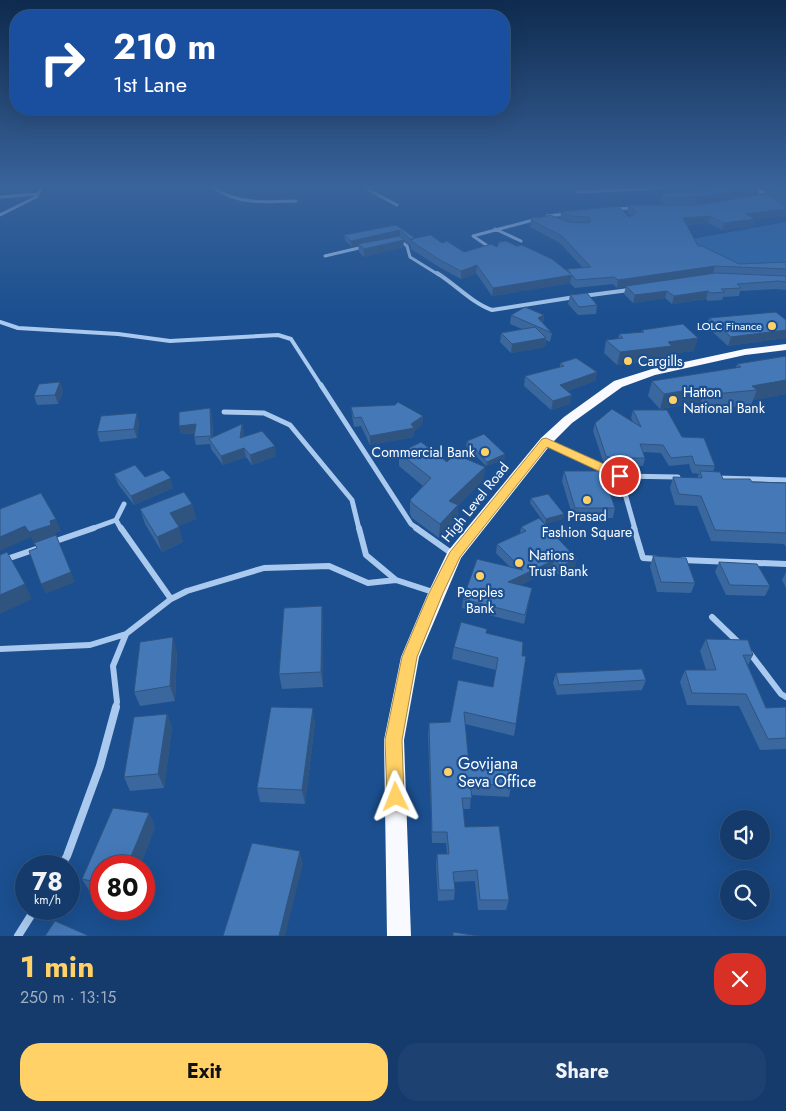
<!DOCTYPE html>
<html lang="en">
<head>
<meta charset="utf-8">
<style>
  :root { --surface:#143b6b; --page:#1d4271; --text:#f1f3f6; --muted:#9dadc1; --line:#33557e; --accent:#ffd166 }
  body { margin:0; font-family:Jost,sans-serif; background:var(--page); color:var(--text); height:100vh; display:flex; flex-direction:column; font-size:19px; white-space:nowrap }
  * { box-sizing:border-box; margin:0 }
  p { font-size:16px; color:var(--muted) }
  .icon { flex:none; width:28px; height:28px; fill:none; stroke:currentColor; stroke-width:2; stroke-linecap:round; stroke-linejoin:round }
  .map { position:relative; height:936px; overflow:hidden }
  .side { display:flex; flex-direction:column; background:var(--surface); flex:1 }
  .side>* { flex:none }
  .hud { position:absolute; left:10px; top:10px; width:500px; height:105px; border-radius:20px; box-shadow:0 5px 20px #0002,0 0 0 1px var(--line); background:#1a4fa0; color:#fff; overflow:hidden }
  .controls { position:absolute; left:720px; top:810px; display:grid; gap:10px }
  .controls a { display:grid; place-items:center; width:50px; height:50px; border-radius:50%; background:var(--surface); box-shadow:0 5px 20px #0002,0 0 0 1px var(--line); font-size:25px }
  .speed { position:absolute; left:15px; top:855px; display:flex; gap:10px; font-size:25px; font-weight:700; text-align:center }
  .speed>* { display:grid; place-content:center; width:65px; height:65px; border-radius:50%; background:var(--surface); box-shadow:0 5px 20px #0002,0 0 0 1px var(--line); line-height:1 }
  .speed small { font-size:12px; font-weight:400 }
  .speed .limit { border:8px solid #d22; background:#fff; color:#111 }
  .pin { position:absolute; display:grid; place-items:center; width:42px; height:42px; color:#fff; margin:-21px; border:2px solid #fff; border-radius:50%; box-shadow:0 1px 5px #0007 }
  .me { position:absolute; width:55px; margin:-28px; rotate:358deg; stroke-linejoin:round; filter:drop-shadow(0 0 4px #0008) }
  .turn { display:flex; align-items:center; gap:18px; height:105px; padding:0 20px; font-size:22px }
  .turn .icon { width:65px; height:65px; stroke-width:2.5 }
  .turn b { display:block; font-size:35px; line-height:42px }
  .round { display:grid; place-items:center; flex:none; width:52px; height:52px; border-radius:20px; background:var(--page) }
  .summary { display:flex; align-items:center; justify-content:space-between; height:85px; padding:0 20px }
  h1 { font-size:30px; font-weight:700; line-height:38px; color:var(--accent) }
  .action { display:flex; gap:10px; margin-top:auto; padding:10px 20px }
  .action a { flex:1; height:58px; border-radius:20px; background:var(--accent); color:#111; font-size:20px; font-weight:700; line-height:58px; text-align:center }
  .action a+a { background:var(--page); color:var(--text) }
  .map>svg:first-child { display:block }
  .green { fill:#2e69ad }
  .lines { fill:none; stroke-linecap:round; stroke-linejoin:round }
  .minor-far4 { stroke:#a9c9ee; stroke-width:3 }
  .minor-far3 { stroke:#a9c9ee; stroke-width:4 }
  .minor-far2 { stroke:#a9c9ee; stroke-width:5 }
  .minor-far1 { stroke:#a9c9ee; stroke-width:6 }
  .minor { stroke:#a9c9ee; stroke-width:8 }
  .primary { fill:#f0f6ff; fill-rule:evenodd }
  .trunk { fill:#f8faff; fill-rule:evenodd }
  .wall { fill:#3a679d }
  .shaded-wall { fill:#305480 }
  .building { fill:#4478b7; stroke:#305480 }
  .route { fill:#ffd166; stroke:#a68842 }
  .poi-dot { fill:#ffd166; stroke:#1b4f8f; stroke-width:2 }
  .labels { text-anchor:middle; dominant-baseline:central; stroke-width:4.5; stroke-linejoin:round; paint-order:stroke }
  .far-poi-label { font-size:11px; fill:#fff; stroke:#1b4f8f; text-anchor:end }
  .poi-label { font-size:14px; fill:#fff; stroke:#1b4f8f; text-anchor:start }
  .street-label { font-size:14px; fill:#fff; stroke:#1b4f8f }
  .near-poi-label { font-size:16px; fill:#fff; stroke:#1b4f8f; text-anchor:start }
</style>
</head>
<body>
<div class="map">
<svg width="786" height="936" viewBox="0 0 786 936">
  <rect width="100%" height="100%" fill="#1b4f8f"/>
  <path class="green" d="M786,222V268L737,271L699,252L692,239Z"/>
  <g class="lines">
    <path class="minor-far4" d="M216,185L214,188C239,205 267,202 296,201
      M376,185L367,189L397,205
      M577,192L645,189L671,185
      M0,197L38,194
      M614,209L633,208
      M0,215L36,197L44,185
      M547,216L566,214
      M495,229L521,241
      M398,239L407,246L410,257L439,275
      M492,249L473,236L537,219
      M325,256L363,247"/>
    <path class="minor-far3" d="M437,273C455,284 472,303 492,310L575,297
      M583,296L629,290
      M0,322L18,328L118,334L170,341L278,335L291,339L322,387"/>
    <path class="minor-far2" d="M321,385L411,524L418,529
      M224,412L264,413L290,425L352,500L359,529
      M547,442L620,476L678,477
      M620,476L635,529
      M717,478L786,480
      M91,529L116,520
      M121,529L116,520L124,504"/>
    <path class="minor-far1" d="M121,528L171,599
      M359,528L366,555L396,580
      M416,528L454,555
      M634,528L643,558L658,559
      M53,542L94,528
      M4,560L36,549
      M682,560L786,564
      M712,617L739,643
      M0,649L90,645L126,634L171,599L187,591L264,568L329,566L368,583L396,580L436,593
      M749,652L781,694L786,697
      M115,709L117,702L113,666L126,634"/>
    <path class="minor" d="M61,866L67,856L100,766L116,707
      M18,936L35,909"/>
    <path class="primary" d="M748,185H756L786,208V213Z"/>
    <path class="trunk" d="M786,344V350L745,355L655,375L622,387L572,423L551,444L461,558L419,657L404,740L411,936H387L384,740L401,657L428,593L448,551L541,438L564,417L614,381L652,369L745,349Z"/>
  </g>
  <path class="wall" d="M715,185H757L759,187L757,194L695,205H666L661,201L663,194L719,188Z
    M763,185H786V206L763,188Z
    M629,205L755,220L753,226L722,230L708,223L686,225L698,246L739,264L786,262V290L776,289L740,291L739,296L723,297L722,300L708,301L706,299L672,304L665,298L633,303L624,294L626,286L714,273L617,288L613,284L575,288L570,283L492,296L476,273L461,279L439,267L411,249V246L404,240L403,247L364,257L359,252L358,245L352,247L345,241L344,235L396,225L415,238L442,243L464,252L566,270L567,269L583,268L560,243L530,227L531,220L560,219L561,212L629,217L631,216L627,212Z
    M570,295L597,305L596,314L578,315L568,304Z
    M511,315H544L543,323L552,333L550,342L546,340L545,347L511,353L500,342L501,333L522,329L510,324Z
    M709,318L786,320V338L728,346L706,326Z
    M642,330L694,351L669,354L668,359L617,365L604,353L606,340L618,339L619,334L641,332Z
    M786,356V394L753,400L751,405L709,410L701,402L660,409L648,396L652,381L736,368L737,364Z
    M560,363L597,372L595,381L567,391L570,404L551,410L524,386L525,376L560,367Z
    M60,382L63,392L58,404L37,405L34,396Z
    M351,407L423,416L422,425L414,431V437L370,445L361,426L354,427L352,416Z
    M210,408L212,416L213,437L242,424L244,433L243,437L276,456L252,465L246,457L223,465L211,449L210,444L196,445L194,437L195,433L181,434L179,426Z
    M633,410L682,437L715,466L713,472L723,479L752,482L786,483V547L784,544L711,541L697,506L675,505L670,488L673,477L697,478L699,474L692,473L689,464L669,466L661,453L643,452L645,458L643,466H609L604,464L593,431L595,423L633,422L631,418Z
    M139,422L137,438L100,442L97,432Z
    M467,441L505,459L486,466L466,446Z
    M399,453L447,462L485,467L483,480L458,506L457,519L439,538L412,518L410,514V500L423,486L399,466Z
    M564,471L615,508L613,518H573L562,481Z
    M114,474L173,488L134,505L118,484Z
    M531,498L564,514L563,519L545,524L530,503Z
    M192,504L196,519L178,526L183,542L162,552L145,524L140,509Z
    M521,527L575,568L559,575L552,569L520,585L532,588L524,624L462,608L463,599L510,567L496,553L497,544L520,533Z
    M653,556L695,583L691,593L657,592L650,566Z
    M719,562L770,586L765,596L726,595L715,572Z
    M786,572V588L782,580Z
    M323,621V687L282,689L279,674Z
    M486,634L522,656L516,724L514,736L465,724L469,764L511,786L509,797L471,795L470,809H463L465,827L509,900L506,910H478L475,881L454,882L455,890L454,900L438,901L436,865L437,854H447L446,843H432L428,735L429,723L450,722L493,687L496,670L452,659L454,647Z
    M706,639L753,655L748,665L766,708L786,707V749L760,750L739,706L687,705L680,682L685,670H706L700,651Z
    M177,652L175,701L140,706L134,692Z
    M556,673L646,680L642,690L557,695L553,683Z
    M167,714L172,728L164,788L130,791L124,777Z
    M315,723L305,804L260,802L257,788Z
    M149,813L155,827L140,866H101V894L90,892L82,879Z"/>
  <path class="shaded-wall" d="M759,187L757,194L695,205L697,197Z
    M786,209V216L755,220L753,226L722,230L724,223L746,214Z
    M710,216L708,223L681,225L683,218Z
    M400,230V237L352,247L351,241Z
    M404,240L403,247L364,257V249Z
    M477,265L476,273L461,279V271Z
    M715,266L713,273L617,288L618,280Z
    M572,275L570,283L492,296L493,288Z
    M667,291L665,298L633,303L635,295Z
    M708,291L706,299L672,304L674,296Z
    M544,315L542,324L537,327L538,318Z
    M786,330V338L728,346L731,337Z
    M546,338L545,347L511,353L512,344Z
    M698,338L694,351L669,354L668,359L617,365L620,352L668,342Z
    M597,372L595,381L558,394L560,385Z
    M786,380V394L753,400L757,390L752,386Z
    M60,382L63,392L58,404L55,395Z
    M706,387L701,402L660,409L664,394Z
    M572,395L570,404L551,410L553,401Z
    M210,408L212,416L213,444L211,436Z
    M137,413L139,422L137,438L134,429Z
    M423,416L422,425L414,431V437L370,445V436L411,424Z
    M196,424L198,432L181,434L179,426Z
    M242,424L244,433L242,448L240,438Z
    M275,446L276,456L252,465L250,455Z
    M244,448L246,457L223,465L221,456Z
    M505,454V459L486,466L487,462Z
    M485,467L483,480L458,506L457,519L439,538L440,524L449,501Z
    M171,478L173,488L134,505L131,496Z
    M192,504L196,519L174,528L170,513Z
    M564,514L563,519L545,524L546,519Z
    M56,519L61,531L55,533L56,536L34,544L29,532Z
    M25,526L31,537L0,551V537Z
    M179,527L183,542L162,552L157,537Z
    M577,559L575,568L559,575L561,566Z
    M554,560L552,569L507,591L508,582Z
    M71,572L75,582L46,594L41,584Z
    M25,584L32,599L0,614V595Z
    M322,606L323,621V687L321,672Z
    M173,637L177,652L175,701L170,686Z
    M313,708L315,723L305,804L302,790Z
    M167,714L172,728L164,788L158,774Z
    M149,813L155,827L140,866H127Z
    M300,851L303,864L285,936H279Z"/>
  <path class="building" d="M729,185H757L759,187L697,197L667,198L663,194L731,186Z
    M770,185H786V197Z
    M767,193L786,206V209L746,214L755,219L724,223L710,216L683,218L698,246H702L739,264L786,262V269L715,266L618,280L614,277L576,280L572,275L493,288L477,265L461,271L440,260L411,241V239L431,235L442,243L447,241L464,252L491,244L497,247L499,242L506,241L517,246L522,245L552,259L571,274L567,269L591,267L562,236L531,220L550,215L569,222L588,223L591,221L589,217L571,216L561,212L618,206L629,217L636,213L629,205H697Z
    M396,225L415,238L411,240L400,230L351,241L344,235Z
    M399,236L404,240L364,249L358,244Z
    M716,273L786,276V282L779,281L737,284L741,288L721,289L725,292L711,293L708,291L674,296L667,291L635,295L626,286Z
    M587,293L597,305L579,307L570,295Z
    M525,307L544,315L538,318L552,333L511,315Z
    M776,312L786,320V330L731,337L709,318Z
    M683,324L698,338L668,342L672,346L620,352L606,340L623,338L619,334L644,332L642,330Z
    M535,327L546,338L512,344L501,333Z
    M786,356V380L752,386L757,390L714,394L706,387L664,394L652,381L741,367L737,364Z
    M576,358L597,372L560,385L572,395L553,401L525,376L564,366L560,363Z
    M60,382L55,395L34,396L39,384Z
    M398,402L423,416L411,424L414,428L370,436L361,417L354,418L351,407L395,405Z
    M210,408L211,436L194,437L196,424L179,426V412Z
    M612,409L641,427L633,410H667L682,437L704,438L715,466L695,465L692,456L671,458L663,445L640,444L645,458H611L606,456L595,423Z
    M137,413L134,429L97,432L101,416Z
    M242,424L240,438L262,431L275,446L250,455L244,448L221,456L209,439Z
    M484,434L505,454L487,462L467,441Z
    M421,442L447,462L455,454L485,467L449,501L458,505L440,524L413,504L410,500L431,478L399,453Z
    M135,465L145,477L163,470L171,478L131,496L114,474Z
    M564,471H602L615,508H575Z
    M700,471L720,472L723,479H750L752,482L786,483V533L715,530L701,496L679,494L673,477L702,478Z
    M184,492L192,504L170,513L179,527L157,537L140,509Z
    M41,493L56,519L50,521L51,525L29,532L25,526L0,537V509Z
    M548,494L564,514L546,519L531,498Z
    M539,518L577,559L561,566L554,560L508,582L532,588L525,615L463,599L477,559L523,570L497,544L526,531L521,527Z
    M56,535L71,572L41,584L29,551L37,548L34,543Z
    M7,552L25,584L0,595V555Z
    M653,556L686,558L695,583L661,582Z
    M719,562L757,564L770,586L730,585Z
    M322,606L321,672L279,674L284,608Z
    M461,622L487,629L486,633L523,642L522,656H526L516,724L464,712L469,764L510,766L511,786L470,783L472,798H462L465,827L499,826L509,900H480L477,870L453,872L455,890H439L437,854H449L447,832H432L429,723L450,722L458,680L493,687L498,658L454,647Z
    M173,637L170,686L134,692L140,642Z
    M706,639L748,640L753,655H743L766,708L786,707V738L768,739L746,694L692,693L685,670H716Z
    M642,669L646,680L559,685L556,673Z
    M271,707L313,708L302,790L257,788Z
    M167,714L158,774L124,777L134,717Z
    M113,808L149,813L127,866H101V883L82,879Z
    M252,843L300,851L279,936H223Z
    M55,921L87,935V936H45Z
    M453,932L479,936H453Z"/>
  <linearGradient id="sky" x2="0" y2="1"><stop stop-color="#0f2b4f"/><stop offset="0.59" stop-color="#39639b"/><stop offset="1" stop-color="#39639b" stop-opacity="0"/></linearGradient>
  <rect width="786" height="316" fill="url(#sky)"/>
  <path class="route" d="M546,438L624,473L626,476L624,479H616L547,447L460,557L443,593L417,657L402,740L404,797L402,803L396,805L389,803L387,797L385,740L402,657L429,593L450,552L542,439Z"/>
  <g class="poi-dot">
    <circle cx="772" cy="326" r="5"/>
    <circle cx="628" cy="361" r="5"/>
    <circle cx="673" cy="400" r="5"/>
    <circle cx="485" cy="452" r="5"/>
    <circle cx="587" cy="500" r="5"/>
    <circle cx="519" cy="563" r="5"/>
    <circle cx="480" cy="576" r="5"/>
    <circle cx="448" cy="772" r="5"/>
  </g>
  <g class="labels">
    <g class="far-poi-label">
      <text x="762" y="326">LOLC Finance</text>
    </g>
    <g class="poi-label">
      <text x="638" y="361">Cargills</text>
      <text x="683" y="392">Hatton<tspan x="683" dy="16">National Bank</tspan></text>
      <text x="475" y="452" text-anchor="end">Commercial Bank</text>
      <text x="587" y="516" text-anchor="middle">Prasad<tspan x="587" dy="16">Fashion Square</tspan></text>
      <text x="529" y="555">Nations<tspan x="529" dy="16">Trust Bank</tspan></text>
      <text x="480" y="592" text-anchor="middle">Peoples<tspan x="480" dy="16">Bank</tspan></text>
    </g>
    <g class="street-label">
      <text transform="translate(475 502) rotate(-51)">High Level Road</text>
    </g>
    <g class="near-poi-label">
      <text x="458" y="763">Govijana<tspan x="458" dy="18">Seva Office</tspan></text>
    </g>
  </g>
</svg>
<div class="controls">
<a><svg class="icon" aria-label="sound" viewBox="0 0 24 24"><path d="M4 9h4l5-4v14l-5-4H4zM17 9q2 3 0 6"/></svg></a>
<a><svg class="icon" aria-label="search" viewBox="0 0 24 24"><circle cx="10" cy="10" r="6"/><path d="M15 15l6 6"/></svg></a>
</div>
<div class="speed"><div>78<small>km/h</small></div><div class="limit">80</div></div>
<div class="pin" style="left:620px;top:476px;background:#d93025"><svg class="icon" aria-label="arrive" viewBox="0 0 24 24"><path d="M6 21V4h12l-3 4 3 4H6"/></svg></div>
<svg class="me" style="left:396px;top:797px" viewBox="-20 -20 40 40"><path d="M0-17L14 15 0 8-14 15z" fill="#ffd166" stroke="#fff" stroke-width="4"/></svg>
<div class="hud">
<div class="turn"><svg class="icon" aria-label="right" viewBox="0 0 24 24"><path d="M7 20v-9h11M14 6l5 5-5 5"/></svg><div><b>210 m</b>1st Lane</div></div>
</div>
</div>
<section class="side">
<div class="summary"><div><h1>1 min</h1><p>250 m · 13:15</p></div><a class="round" style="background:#d93025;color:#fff"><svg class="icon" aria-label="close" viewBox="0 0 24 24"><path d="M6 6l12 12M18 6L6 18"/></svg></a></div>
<div class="action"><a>Exit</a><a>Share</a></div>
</section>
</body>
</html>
